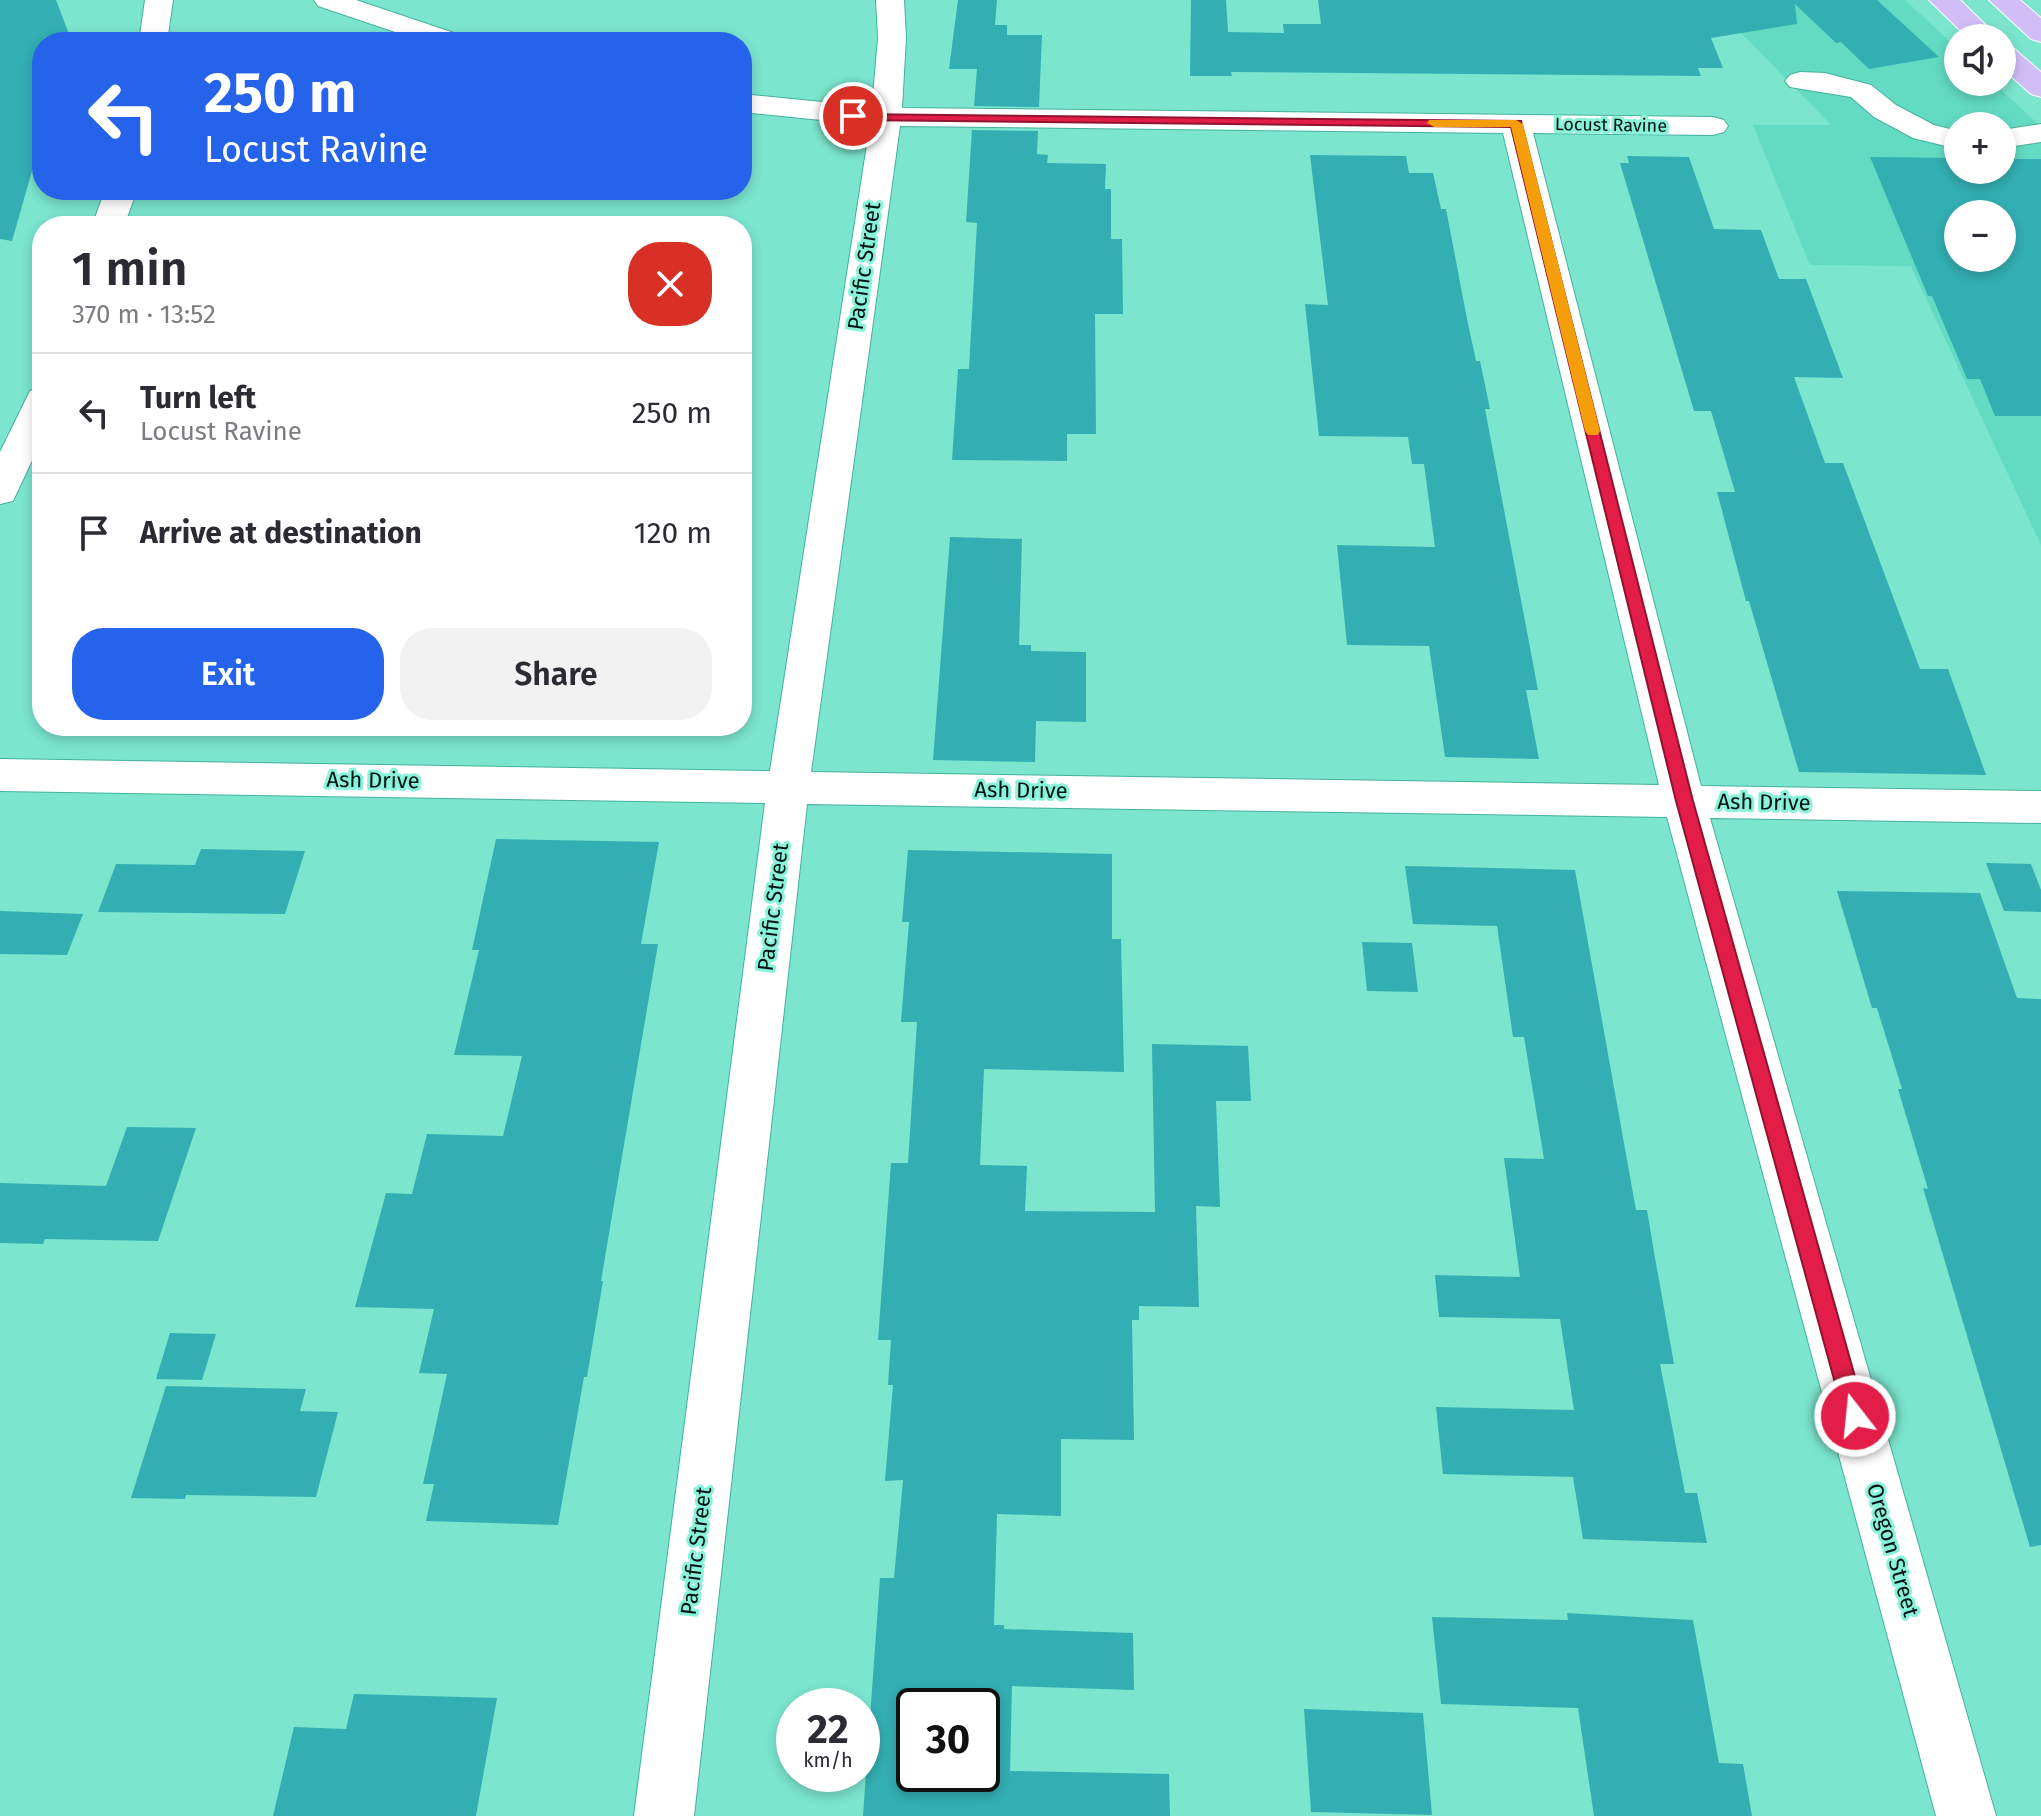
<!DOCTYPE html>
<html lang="en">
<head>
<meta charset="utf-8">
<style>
  :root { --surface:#fff; --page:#f2f2f3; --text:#2b2b33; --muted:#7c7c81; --line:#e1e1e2; --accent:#2563eb }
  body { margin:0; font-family:"Fira Sans",sans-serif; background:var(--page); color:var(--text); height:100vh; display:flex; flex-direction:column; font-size:30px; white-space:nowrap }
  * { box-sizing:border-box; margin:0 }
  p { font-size:26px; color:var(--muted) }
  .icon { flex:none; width:44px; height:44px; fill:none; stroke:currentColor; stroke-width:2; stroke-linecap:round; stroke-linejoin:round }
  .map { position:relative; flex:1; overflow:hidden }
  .sheet { position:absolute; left:32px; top:216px; width:720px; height:520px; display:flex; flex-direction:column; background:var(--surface); border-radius:32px; box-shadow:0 4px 12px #0003 }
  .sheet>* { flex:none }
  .banner { position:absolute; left:32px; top:32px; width:720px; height:168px; border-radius:32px; box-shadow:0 4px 12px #0003; background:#2563eb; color:#fff; overflow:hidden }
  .fabs { position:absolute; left:1944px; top:24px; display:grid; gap:16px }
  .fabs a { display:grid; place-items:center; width:72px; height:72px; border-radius:50%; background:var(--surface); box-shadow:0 4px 12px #0003; font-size:40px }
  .speed { position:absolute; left:776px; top:1688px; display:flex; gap:16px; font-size:40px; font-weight:700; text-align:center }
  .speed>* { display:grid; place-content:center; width:104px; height:104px; border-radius:50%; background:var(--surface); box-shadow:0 4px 12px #0003; line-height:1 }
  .speed small { font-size:20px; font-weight:400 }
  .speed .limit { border:4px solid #111; border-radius:12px; background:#fff; color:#111 }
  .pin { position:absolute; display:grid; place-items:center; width:68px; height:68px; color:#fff; margin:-34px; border:4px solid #fff; border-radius:50%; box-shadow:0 2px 8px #0007 }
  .me { position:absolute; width:88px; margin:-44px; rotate:344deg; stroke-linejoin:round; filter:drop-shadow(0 0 6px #0008) }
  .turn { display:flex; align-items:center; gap:28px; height:168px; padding:0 40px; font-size:36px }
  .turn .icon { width:104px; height:104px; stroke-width:2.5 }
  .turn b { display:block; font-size:56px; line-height:68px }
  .round { display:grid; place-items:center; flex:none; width:84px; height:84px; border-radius:32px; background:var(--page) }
  .summary { display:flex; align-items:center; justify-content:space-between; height:136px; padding:0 40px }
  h1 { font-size:48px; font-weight:600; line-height:60px }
  .cta { display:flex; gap:16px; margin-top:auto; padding:16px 40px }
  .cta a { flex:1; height:92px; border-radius:32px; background:var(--accent); color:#fff; font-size:32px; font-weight:600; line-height:92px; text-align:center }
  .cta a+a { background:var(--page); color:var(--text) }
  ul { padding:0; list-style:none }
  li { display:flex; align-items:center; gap:24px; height:120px; padding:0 40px; border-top:2px solid var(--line) }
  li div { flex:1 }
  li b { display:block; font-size:30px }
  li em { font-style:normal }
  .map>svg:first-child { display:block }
  .built { fill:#62dbc2; fill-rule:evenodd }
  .building { fill:#33afb3; fill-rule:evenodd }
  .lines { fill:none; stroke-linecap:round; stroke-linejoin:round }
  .minor-casing { stroke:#44b29c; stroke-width:2 }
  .major-casing { stroke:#fff; stroke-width:2 }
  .minor { fill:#fff; fill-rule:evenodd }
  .major { fill:#d1bef7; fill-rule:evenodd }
  .route { fill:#e11d48; stroke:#92132f; stroke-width:2 }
  .slow { fill:#f59e0b }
  .labels { text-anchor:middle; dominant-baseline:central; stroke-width:6; stroke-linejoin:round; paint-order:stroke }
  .far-street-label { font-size:18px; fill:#001410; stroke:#89f2db }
  .street-label { font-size:22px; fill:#001410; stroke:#89f2db }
</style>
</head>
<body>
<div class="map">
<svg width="2041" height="1816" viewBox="0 0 2041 1816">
  <rect width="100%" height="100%" fill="#7be5ce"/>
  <path class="built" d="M1709,0H1905L1958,49V82H1993L2041,127V545L1911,266L1810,265L1753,125H1831ZM1958,126H2002V170H1958ZM1958,214H2002V258H1958Z"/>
  <path class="building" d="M0,0H56L72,42H42V136L12,241L0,239Z
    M958,0H997L995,25H1007V35H1042L1039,107L974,106L977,69H949Z
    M1191,0H1226L1228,32L1284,33L1283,24H1321L1318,0H1877L1939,57L1869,69L1841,42L1836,43L1795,4L1797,24L1711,38L1723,68H1698L1701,76L1231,72L1232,76H1190Z
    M972,130L1038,131L1037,154L1048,155L1047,163L1106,164L1105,189H1111V239H1122L1123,314H1095L1096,434H1067V461L952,460L958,369H969L977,223L966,222Z
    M1310,155L1406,156L1409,173H1433L1441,209H1446L1467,319L1476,361H1480L1490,409H1485L1538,690H1526L1539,759L1445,757L1429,646L1347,645L1337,545L1435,547L1424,464H1412L1408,437L1319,436L1305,304L1328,305Z
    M1627,156L1689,157L1714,229L1761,230L1779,279H1806L1843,378L1794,377L1825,463H1843L1920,669H1948L1986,775L1799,772L1749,601H1746L1717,492H1735L1711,411H1694L1620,163H1629Z
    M1870,157L1958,158V170H2002V159H2041V416H1995L1980,379H1967L1932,296H1928ZM1958,214H2002V258H1958Z
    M950,537L1022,539L1019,645H1031V651L1086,652V722L1036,721L1035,762L933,760Z
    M496,839L659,842L641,944H658L601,1281H603L587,1377H584L558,1525L426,1521L434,1484H423L447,1374L419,1373L434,1309L355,1307L386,1193L412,1194L427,1134L503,1136L522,1056L454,1055L479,950H472Z
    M201,849L305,851L285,914L98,912L116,864L195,865Z
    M908,850L1112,854V939H1121L1124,1072L984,1069L980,1165L1027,1166L1025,1211L1155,1212L1152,1044L1248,1046L1251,1101H1216L1220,1207L1196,1206L1199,1307L1139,1306V1320H1132L1134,1440L1061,1439V1516L997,1514L994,1625H1004V1629L1133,1633L1134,1690L1012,1686L1010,1771L1169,1774L1170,1816H863L880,1578H894L903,1480L885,1481L893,1385H888L891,1340H878L891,1163H908L917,1022H901L909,922H902ZM914,1706H982V1774H914Z
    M1986,863L2031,864L2041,890V912L2004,911Z
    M1405,866L1575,870L1636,1210H1647L1654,1252L1674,1364H1660L1685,1493H1697L1707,1543L1583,1539L1573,1477L1443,1474L1436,1407L1574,1410L1560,1319L1439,1317L1435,1275L1520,1277L1504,1158L1544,1159L1524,1037H1513L1497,926L1413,924Z
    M1837,891L1980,893L2017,998L2041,999V1545L2030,1547L1923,1188L1928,1189L1898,1089H1902L1877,1008H1872Z
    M0,911L83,914L67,955L0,954Z
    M1362,942L1412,943L1418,992L1367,991Z
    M127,1127L196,1128L158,1241L45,1239L43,1244L0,1243V1183L106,1186Z
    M170,1333L216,1334L202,1380L156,1379Z
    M166,1386L306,1389L300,1411L338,1412L316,1497L186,1495L185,1499L131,1498Z
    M1567,1613L1693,1620L1719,1763L1743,1764L1752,1816H1594L1578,1708L1441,1704L1432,1617L1568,1620Z
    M354,1694L497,1698L476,1816H273L294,1727L346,1729Z
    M1304,1709L1423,1713L1432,1815L1311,1812Z"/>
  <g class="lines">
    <g class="minor-casing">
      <path id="minor" d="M145,0H173L167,42H139Z
        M314,0H356L463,36L467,42H425L318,6Z
        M876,0H904L906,38L902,108L1713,117L1724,120L1728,126L1724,132L1713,135L1533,133L1701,786L2041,791V823L1710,818L1996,1816H1936L1667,817L807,804L694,1816H634L765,803L0,791V759L770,771L870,125L742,112V94L872,107L878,38ZM900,126L1503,133L1659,785L811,772Z
        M1800,72L1825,73L1871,85L1896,105L1934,125L1958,131V149L1913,138L1874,117L1851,97L1790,87L1785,81L1790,75Z
        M2041,124V142L2002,148V130Z
        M105,190H137L124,226H92Z
        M42,388V439L13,501L0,504V452L30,391Z"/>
    </g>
    <g class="major-casing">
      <path id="major" d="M1929,0H1960L1999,38H1968Z
        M1989,0H2020L2041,18V42L2031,39Z
        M2002,44L2012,47L2041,72V97L2031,94L2002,68Z"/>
    </g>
    <use href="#minor" class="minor"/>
    <use href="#major" class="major"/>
  </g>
  <path class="route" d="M849,114L1521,121L1693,801L1866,1416L1863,1423L1855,1427L1847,1423L1844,1416L1676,801L1511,127L853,120L847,116Z"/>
  <path class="slow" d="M1429,120H1516L1523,124L1600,431L1598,435H1588L1585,431L1511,127H1434L1427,123Z"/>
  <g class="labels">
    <g class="far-street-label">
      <text transform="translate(1611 125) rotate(1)">Locust Ravine</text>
    </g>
    <g class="street-label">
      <text transform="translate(864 266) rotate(-82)">Pacific Street</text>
      <text transform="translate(373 780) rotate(1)">Ash Drive</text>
      <text transform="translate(1021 790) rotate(1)">Ash Drive</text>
      <text transform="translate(1764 802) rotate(1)">Ash Drive</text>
      <text transform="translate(773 907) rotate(-83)">Pacific Street</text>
      <text transform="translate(1893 1550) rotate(74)">Oregon Street</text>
      <text transform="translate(696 1551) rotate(-83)">Pacific Street</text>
    </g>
  </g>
</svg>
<div class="fabs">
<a><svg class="icon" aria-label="sound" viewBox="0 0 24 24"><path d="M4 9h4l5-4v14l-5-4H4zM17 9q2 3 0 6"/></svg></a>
<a>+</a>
<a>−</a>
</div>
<div class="speed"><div>22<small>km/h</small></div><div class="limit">30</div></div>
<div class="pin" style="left:853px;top:116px;background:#d93025"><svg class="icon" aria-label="arrive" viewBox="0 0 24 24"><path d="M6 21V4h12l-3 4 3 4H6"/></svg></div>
<svg class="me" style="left:1855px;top:1416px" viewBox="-20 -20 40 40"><circle r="17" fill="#e11d48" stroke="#fff" stroke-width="3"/><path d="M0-11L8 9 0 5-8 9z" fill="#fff"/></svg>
<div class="banner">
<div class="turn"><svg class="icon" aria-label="left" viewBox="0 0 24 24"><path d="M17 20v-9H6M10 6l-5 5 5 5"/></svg><div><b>250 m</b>Locust Ravine</div></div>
</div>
<section class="sheet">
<div class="summary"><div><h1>1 min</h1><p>370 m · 13:52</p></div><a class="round" style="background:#d93025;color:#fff"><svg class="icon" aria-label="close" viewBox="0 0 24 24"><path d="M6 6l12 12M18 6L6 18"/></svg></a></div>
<ul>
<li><svg class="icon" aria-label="left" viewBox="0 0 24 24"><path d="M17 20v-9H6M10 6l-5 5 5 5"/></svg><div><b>Turn left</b><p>Locust Ravine</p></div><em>250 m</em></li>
<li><svg class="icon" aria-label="arrive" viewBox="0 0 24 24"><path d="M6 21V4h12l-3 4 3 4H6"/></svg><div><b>Arrive at destination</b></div><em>120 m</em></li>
</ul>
<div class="cta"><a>Exit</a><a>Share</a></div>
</section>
</div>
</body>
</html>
